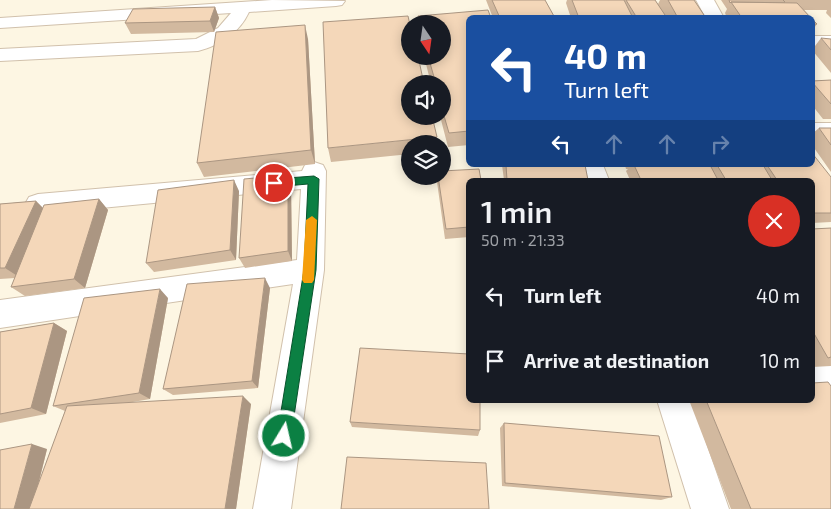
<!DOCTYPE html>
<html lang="en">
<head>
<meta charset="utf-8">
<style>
  :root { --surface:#171b24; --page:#242831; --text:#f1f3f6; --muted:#9ea1a6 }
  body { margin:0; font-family:"Exo 2",sans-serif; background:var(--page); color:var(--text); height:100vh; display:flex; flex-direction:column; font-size:19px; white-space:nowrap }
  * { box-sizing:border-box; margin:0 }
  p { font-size:16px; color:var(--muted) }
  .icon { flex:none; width:28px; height:28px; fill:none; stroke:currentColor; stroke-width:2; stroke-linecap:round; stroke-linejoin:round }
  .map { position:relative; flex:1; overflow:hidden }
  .panel { position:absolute; left:466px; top:178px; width:349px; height:225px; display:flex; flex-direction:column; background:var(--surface); border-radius:8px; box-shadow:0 2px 12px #0003 }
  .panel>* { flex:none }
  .banner { position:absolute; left:466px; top:15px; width:349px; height:152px; border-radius:8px; box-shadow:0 2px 12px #0003; background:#1a4fa0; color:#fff; overflow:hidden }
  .needle { width:32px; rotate:167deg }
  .controls { position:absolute; left:401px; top:15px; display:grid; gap:10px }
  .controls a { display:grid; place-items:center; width:50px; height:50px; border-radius:50%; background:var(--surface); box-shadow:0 2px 12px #0003; font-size:25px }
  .pin { position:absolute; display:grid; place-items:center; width:42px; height:42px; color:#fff; margin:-21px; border:2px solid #fff; border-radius:50%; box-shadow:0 1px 5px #0007 }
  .me { position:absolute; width:55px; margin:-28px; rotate:9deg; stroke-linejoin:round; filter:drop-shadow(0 0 4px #0008) }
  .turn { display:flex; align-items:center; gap:18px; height:105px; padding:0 15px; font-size:22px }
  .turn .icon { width:65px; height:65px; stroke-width:2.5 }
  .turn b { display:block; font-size:35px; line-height:42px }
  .lanes { display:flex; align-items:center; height:48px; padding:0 15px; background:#0003; justify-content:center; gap:25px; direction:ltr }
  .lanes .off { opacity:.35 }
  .round { display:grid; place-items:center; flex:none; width:52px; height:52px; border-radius:26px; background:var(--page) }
  .headline { display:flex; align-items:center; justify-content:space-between; height:85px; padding:0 15px }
  h1 { font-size:30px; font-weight:600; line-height:38px }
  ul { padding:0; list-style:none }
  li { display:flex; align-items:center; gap:15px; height:65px; padding:0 15px }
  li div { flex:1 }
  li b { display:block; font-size:19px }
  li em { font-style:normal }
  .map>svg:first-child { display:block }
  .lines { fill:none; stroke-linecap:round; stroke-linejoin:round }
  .minor-casing { stroke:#d1c1ac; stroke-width:2 }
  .minor { fill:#fff; fill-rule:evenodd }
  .wall { fill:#d2b99f }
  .shaded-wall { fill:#ab9682 }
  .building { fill:#f4d7b9; stroke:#ab9682 }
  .route { fill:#0b8043; stroke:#07532c }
  .slow { fill:#f59e0b }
</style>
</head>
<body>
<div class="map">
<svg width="831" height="509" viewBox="0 0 831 509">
  <rect width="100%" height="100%" fill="#fdf6e3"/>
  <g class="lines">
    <g class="minor-casing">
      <path id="minor" d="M272,0L345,1L342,5L336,6L249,12C239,33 221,45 198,51L0,61V49L196,39L218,28L231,13L0,28V18Z
        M696,0H714L724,18H706Z
        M812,36H831V48H812Z
        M812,123H831V139H812Z
        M314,162L323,165L326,171L324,270L291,509H253L293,284L0,328V300L297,260L301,189L38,214L29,211L25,204L29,197L38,194L302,171L305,165Z
        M579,165H603L609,180H585Z
        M812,363H831V395H812Z
        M657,400H691L729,509H691Z"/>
    </g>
    <use href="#minor" class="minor"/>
  </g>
  <path class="wall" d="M486,0H545L555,18H493Z
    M567,0H655L658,4L660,0H694L706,18H571L566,3Z
    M721,0H831V18L826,13L827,10H804L811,18H727L725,13L727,9Z
    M215,7L219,18L214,32L131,34L125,23Z
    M418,16L469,18V145L448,147L440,116H442V84H431L424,56H442V24H418Z
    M812,24H817L812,31Z
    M821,38L831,50V73L812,50Z
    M308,39L315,164L204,177L197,163Z
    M831,80V119H823L812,105V81Z
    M819,128H831V172L812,145V134Z
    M437,137V144H410V154L331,162L328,148Z
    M502,165H585L588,180H504Z
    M625,165H812L831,177V222L812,223V180H630L626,171L628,169H626Z
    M438,176L469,180V237L445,239L437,182Z
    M291,185L292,261L245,268L239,258Z
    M239,191L236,260L154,272L146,263Z
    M99,199L108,210L85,288L25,296L11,287L15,278L0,279V204L36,201L43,208Z
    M831,228V366L812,367V229Z
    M270,288L258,388L173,395L163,389Z
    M168,298L150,399L127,403L251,404L236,509H0L47,449L38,486L65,411L53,406Z
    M54,323L67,331L46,414L0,423V332Z
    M689,400H812L831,509H731Z
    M350,422L480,430L478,436L352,427Z
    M504,423L672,497L661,500L502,486L500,428Z"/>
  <path class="shaded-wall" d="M215,7L219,18L214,32L210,21Z
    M305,25L308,39L315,164L311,150Z
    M288,175L291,185L292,261L288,251Z
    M234,180L239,191L236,260L230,250Z
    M99,199L108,210L85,288L74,279Z
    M36,201L47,212L19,277L5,268Z
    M265,278L270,288L258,388L252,381Z
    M160,289L168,298L150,399L139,393Z
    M54,323L67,331L46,414L31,408Z
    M243,396L251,404L236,509H225Z
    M32,444L47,449L32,509H14Z"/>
  <path class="building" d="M492,0H545L555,18H500Z
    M572,0H624L633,18H579Z
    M626,0H655L667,18H637Z
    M668,0H694L706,18H678Z
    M729,0H783L785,2H731L730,3Z
    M731,2L797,3L811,18H742Z
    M215,7L210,21L125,23L133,9Z
    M488,10L491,18H469V131L449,133L442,109V84H436L428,56H442V24H420L418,16Z
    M408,16L410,25V56H418L424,84H410V116H432L437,137L328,148L323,22Z
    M812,19L817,24H812Z
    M305,25L311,150L197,163L216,32Z
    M821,38L831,39V50Z
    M831,80V104L812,82V81Z
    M819,128H831V145Z
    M812,153L831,177V213H812V180H777L767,165H812Z
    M506,165H585L588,180H507Z
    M634,165H710L718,180H641Z
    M717,165H763L772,180H726Z
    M479,169L481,180H469V227L446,229L438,176H442V171Z
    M288,175V251L239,258L244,179Z
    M234,180L230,250L146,263L158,190Z
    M99,199L74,279L11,287L44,205Z
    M36,201L5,268H0V204Z
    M831,228V357L828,358L812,330V229Z
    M265,278L252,381L163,389L187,284Z
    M160,289L139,393L53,406L84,298Z
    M54,323L31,408L0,414V332Z
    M360,348L469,354V400H480V430L350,422Z
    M828,382L831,386V509H751L706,400H812V383Z
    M243,396L225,509H29L67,406Z
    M504,423L659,436L672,497L505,483Z
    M32,444L14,509H0V450Z
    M347,457L486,463L489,509H341Z"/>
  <path class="route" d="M314,176L319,179L316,270L291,436L289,441L284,443L279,441L277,436L304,270L308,184L274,187L269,183L274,179Z"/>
  <path class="slow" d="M312,216L317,220L314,280L312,283H304L302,280L306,220Z"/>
</svg>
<div class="controls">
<a><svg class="needle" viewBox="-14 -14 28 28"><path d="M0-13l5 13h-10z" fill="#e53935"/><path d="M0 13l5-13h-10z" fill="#9ea1a6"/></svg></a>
<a><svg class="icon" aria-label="sound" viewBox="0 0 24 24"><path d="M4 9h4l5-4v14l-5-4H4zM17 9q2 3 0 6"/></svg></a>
<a><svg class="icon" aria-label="layers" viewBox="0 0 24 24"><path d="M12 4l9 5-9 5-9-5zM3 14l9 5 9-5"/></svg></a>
</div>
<div class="pin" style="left:274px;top:183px;background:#d93025"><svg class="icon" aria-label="arrive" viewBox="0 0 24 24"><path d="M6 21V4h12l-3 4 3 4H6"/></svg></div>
<svg class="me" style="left:284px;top:436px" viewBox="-20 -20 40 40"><circle r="17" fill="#0b8043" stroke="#fff" stroke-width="3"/><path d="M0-11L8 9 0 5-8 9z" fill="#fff"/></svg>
<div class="banner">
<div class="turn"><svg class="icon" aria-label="left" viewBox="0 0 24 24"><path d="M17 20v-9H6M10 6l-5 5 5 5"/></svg><div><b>40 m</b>Turn left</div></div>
<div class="lanes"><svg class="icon" aria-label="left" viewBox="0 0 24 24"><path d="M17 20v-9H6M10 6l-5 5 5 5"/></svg><svg class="icon off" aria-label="ahead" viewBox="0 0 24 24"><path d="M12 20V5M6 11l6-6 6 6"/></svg><svg class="icon off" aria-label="ahead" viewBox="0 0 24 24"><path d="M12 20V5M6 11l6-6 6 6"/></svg><svg class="icon off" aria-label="right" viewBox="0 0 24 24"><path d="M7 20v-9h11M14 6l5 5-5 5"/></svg></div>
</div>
<section class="panel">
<div class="headline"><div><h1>1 min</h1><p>50 m · 21:33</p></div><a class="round" style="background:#d93025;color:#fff"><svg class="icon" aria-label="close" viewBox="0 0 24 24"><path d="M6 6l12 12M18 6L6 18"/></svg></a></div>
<ul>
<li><svg class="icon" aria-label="left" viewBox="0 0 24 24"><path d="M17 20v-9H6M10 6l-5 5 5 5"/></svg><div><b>Turn left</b></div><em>40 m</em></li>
<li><svg class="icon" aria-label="arrive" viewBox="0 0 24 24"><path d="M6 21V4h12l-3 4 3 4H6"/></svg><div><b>Arrive at destination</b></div><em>10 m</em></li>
</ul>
</section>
</div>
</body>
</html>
